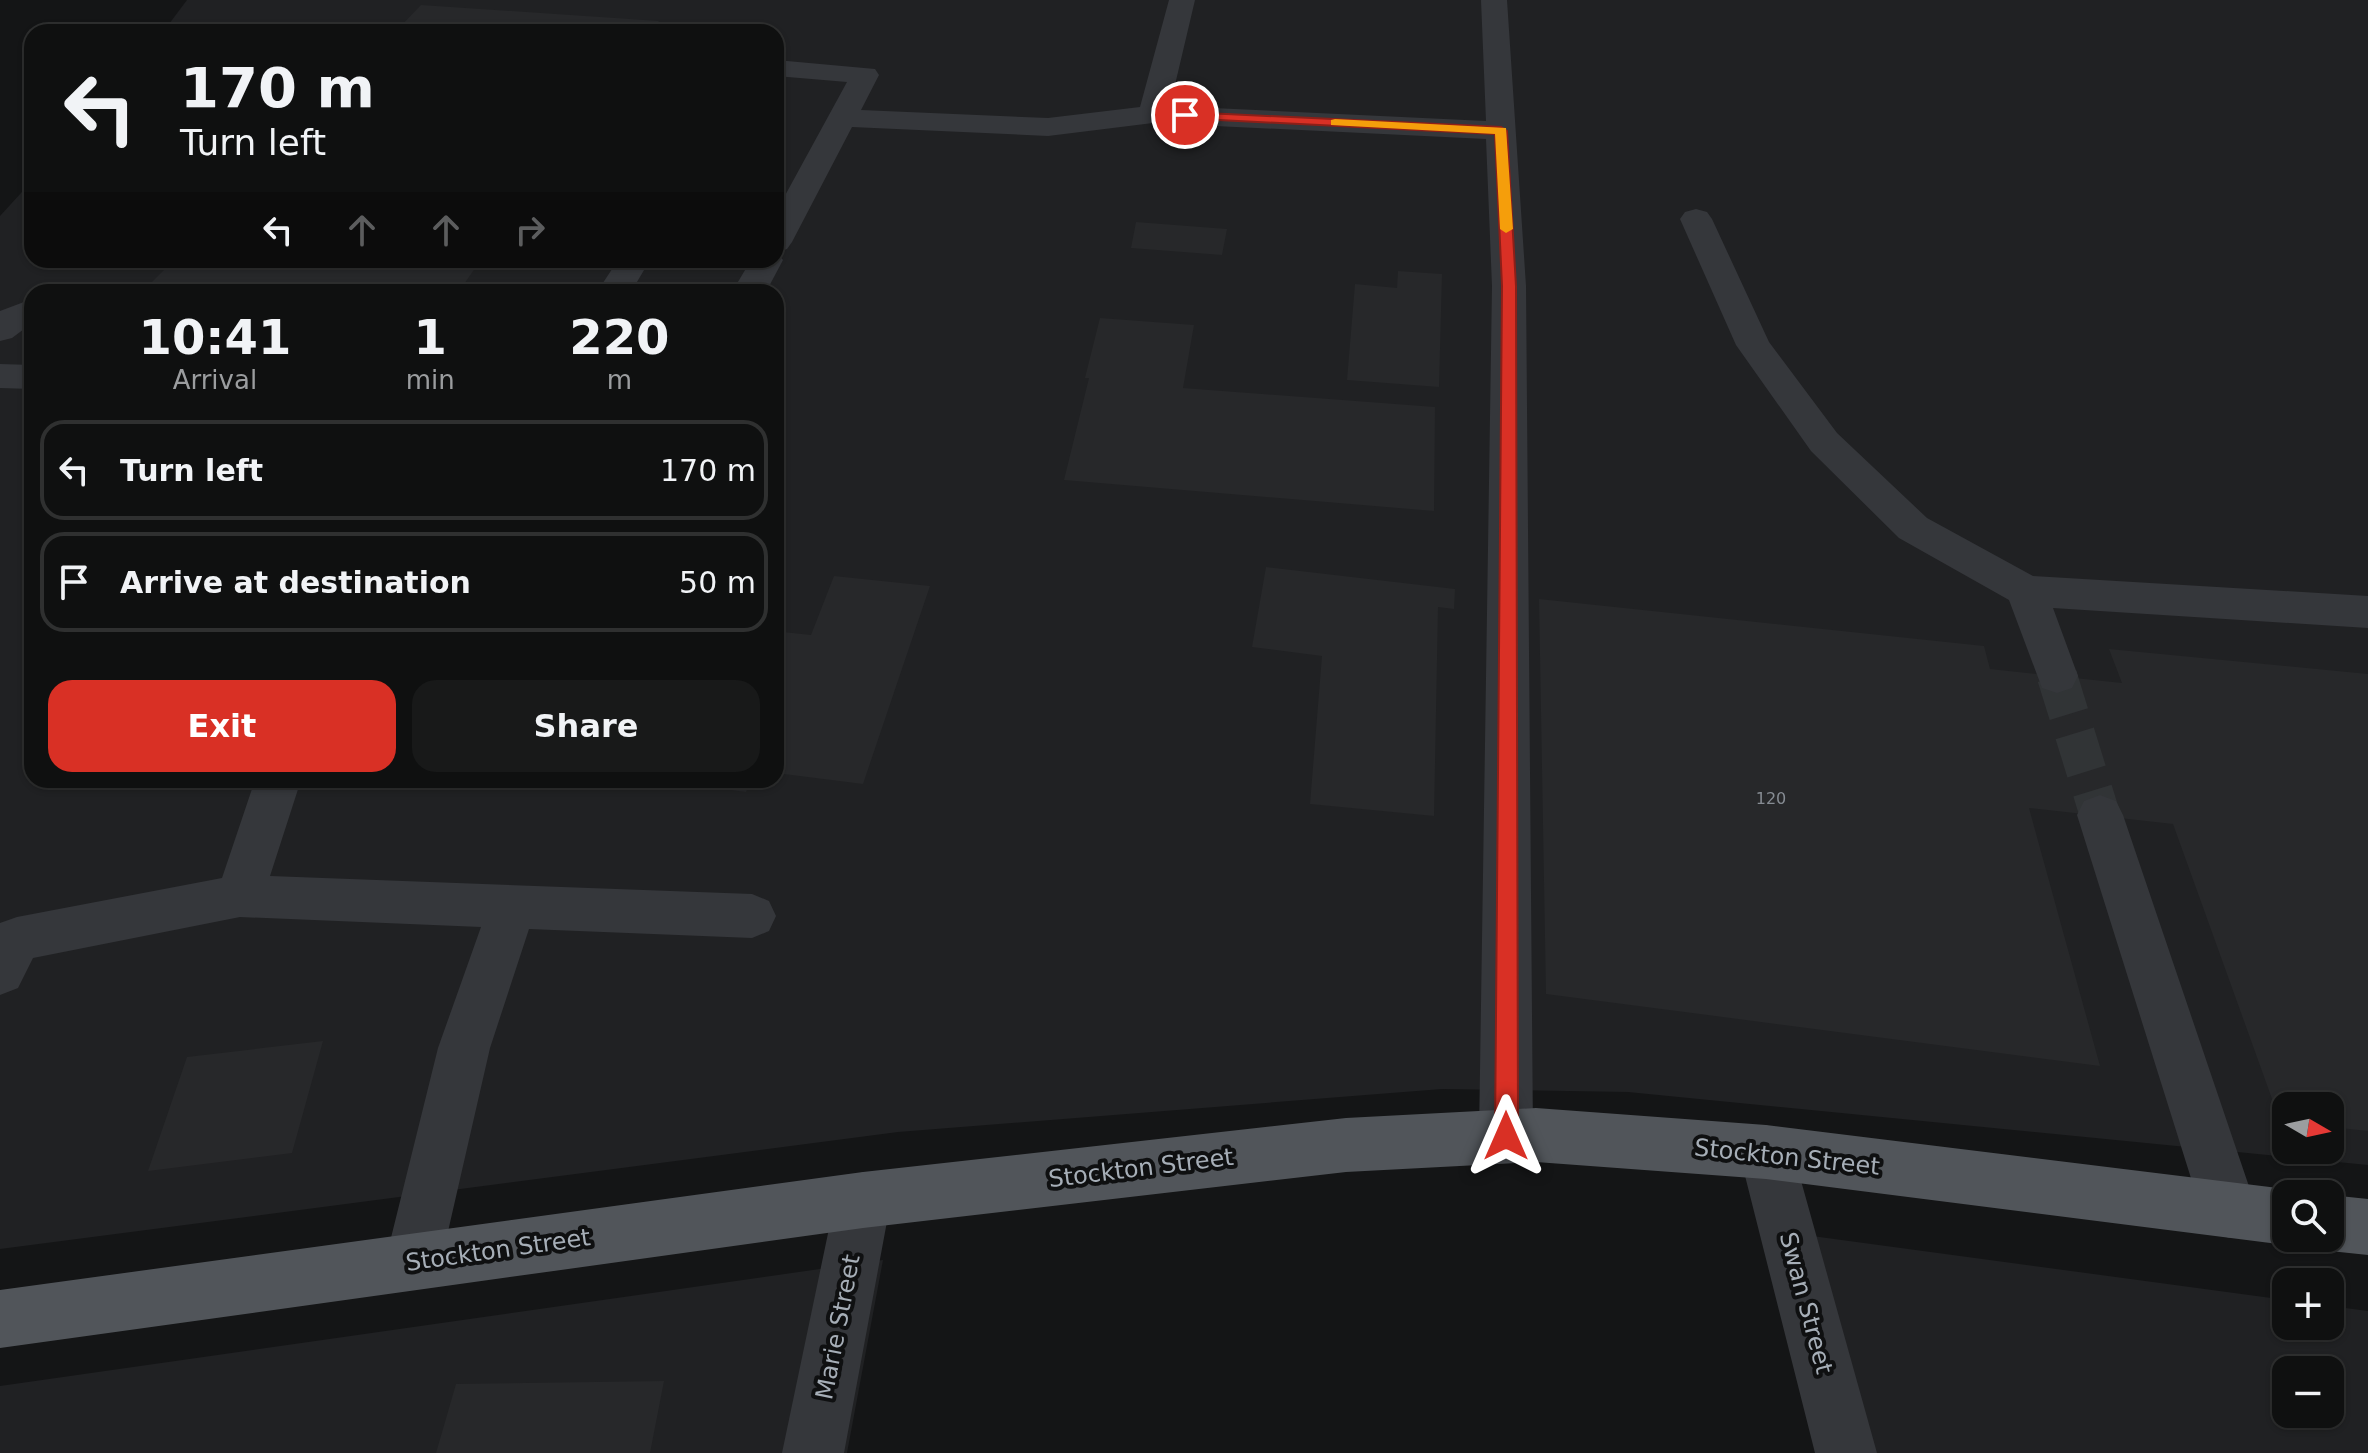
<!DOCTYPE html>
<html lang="en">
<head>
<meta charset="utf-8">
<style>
  :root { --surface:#0f1010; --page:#181919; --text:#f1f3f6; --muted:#9b9d9f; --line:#2f3030; --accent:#d93025 }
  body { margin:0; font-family:"DejaVu Sans",sans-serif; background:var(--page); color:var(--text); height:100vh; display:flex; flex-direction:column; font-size:30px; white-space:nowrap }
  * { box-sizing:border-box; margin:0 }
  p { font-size:26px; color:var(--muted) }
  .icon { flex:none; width:44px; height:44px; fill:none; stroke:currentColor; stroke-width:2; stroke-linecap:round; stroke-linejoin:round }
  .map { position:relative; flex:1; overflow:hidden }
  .side { position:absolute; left:24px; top:284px; width:760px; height:504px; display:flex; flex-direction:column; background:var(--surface); border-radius:24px; box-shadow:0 2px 6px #0004,0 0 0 2px var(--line) }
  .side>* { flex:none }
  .top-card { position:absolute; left:24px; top:24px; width:760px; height:244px; border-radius:24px; box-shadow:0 2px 6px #0004,0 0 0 2px var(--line); background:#0f1010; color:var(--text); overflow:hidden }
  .needle { width:52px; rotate:99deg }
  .fabs { position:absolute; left:2272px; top:1092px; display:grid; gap:16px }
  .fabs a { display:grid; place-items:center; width:72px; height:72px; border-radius:16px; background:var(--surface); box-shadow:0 2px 6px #0004,0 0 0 2px var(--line); font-size:40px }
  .pin { position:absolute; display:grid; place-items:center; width:68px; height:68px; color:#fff; margin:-34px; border:4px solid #fff; border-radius:50%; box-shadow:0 2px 8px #0007 }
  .me { position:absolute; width:88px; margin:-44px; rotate:0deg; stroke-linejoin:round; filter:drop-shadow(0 0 6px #0008) }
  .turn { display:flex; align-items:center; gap:28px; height:168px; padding:0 24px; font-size:36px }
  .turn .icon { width:104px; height:104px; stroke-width:2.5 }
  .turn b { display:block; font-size:56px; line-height:68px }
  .lanes { display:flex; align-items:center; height:76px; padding:0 24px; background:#0003; justify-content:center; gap:40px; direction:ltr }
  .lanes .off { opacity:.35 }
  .eta { display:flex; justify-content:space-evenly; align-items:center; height:136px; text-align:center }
  .eta b { font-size:48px; font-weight:800; line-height:56px }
  .button { display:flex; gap:16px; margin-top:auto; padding:16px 24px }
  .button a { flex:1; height:92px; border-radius:24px; background:var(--accent); color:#fff; font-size:32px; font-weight:800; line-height:92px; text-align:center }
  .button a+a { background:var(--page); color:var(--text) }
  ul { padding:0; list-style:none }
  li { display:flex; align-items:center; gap:24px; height:100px; margin:0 16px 12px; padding:0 8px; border:4px solid var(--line); border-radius:24px }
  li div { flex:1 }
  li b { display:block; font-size:30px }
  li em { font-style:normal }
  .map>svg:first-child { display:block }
  .built { fill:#202123; fill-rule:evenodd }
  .building { fill:#27282a }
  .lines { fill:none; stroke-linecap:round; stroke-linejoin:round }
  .minor-tunnel { stroke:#313436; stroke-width:40; stroke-dasharray:40 20; stroke-linecap:butt }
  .minor { fill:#35373b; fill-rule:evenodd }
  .major { fill:#51555a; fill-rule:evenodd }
  .route { fill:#d93025; stroke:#8d1f18; stroke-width:2 }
  .slow { fill:#f59e0b }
  .labels { text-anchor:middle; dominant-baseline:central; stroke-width:8; stroke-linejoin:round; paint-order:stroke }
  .number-label { font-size:16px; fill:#868c93 }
  .near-street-label { font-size:24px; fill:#a6aeb7; stroke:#0f1011 }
</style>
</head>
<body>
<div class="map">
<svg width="2368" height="1453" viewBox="0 0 2368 1453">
  <rect width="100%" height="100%" fill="#141516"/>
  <path class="built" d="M187,0H2368V1165L1628,1092L1442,1089L898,1132L0,1249V216L32,181V260H776V32H163ZM32,292H776V780H32ZM2286,1106H2330V1150H2286Z
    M1812,1236L2286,1300V1326H2330V1306L2368,1311V1453H1870ZM2286,1370H2330V1414H2286Z
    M883,1260L847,1453H0V1386Z"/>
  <path class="building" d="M421,5L659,21L651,32H395Z
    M1136,222L1227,229L1222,255L1131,248Z
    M174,260H481L459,291L365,283L357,292H252L151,283Z
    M1398,271L1442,274L1439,387L1347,380L1355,284L1397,288Z
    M1100,318L1194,325L1183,388L1435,407L1434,511L1064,480L1089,378H1085Z
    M1266,567L1455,589L1454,609L1438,607L1434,816L1310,804L1322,656L1252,647Z
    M834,576L930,586L863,784L776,773V650L783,632L811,635Z
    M1539,599L1984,646L1990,669L2122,683L2109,649L2368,674V1131L2330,1127V1106H2286V1121H2280L2173,824L2029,808L2100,1066L1546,994Z
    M695,780H751L746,792L693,785Z
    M323,1041L292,1153L148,1171L187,1057Z
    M664,1381L650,1453H436L456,1384Z"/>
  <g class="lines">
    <path class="minor-tunnel" d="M2057,676L2100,815"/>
    <path class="minor" d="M1169,0H1195L1170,106L1486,121L1481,0H1507L1526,286L1533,1136L1525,1155L1506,1163L1487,1155L1479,1136L1492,286L1486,139L1153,123L1048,136L852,127L792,242L787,249L776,252V212L847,82L776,76V60L875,69L879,75L861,110L1048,118L1140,107Z
      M1696,209L1707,212L1712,219L1769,342L1837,433L1927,518L2033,576L2368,596V628L2053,608L2078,676L2072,688L2057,693L2042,688L2009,600L1899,538L1811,451L1736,345L1680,219L1685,212Z
      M776,252L783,260L766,292H732L751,260H776Z
      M618,260H650L631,292H597Z
      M32,299V323L12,338L0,341V311Z
      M0,364L32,365V389L0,388Z
      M255,780H301L270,876L752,894L769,901L776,916L769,931L752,938L529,929L490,1048L441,1262L433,1282L413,1290L393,1282L385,1262L438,1048L481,927L240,917L33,958L18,988L0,995V923L17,917L222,878Z
      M2100,795L2116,801L2123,815L2257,1210L2249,1230L2229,1238L2209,1230L2201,1210L2077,815L2084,801Z
      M1766,1125L1785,1133L1793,1152L1877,1453H1815L1739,1152L1747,1133Z
      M863,1172L883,1180L891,1200L844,1453H782L835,1200L843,1180Z"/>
    <path class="major" d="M1536,1108L1766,1125L2286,1189L2298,1194H2286V1238H2303L2286,1245L1766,1179L1536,1162L1346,1172L863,1228L0,1348V1290L863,1172L1346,1118Z
      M2330,1195L2368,1199V1255L2330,1251L2310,1243L2308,1238H2330Z"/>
  </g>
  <path class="route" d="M1185,112L1501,127L1507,131L1516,286L1518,1136L1514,1144L1506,1147L1499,1144L1495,1136L1502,286L1495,134L1180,118V113Z"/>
  <path class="slow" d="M1335,119L1506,128L1513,229L1506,233L1500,229L1495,134L1331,125V120Z"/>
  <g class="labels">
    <g class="number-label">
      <text x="1771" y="798">120</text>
    </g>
    <g class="near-street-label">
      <text transform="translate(1787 1157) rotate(6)">Stockton Street</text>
      <text transform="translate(1141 1168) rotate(-7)">Stockton Street</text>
      <text transform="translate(498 1250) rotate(-8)">Stockton Street</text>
      <text transform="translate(1806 1303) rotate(75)">Swan Street</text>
      <text transform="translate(838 1327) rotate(-79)">Marie Street</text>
    </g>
  </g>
</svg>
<div class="fabs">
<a><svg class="needle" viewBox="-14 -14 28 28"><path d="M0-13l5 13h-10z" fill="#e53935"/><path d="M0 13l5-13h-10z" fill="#9b9d9f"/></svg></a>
<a><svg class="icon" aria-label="search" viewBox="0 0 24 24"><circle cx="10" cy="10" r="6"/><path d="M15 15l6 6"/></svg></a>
<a>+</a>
<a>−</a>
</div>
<div class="pin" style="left:1185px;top:115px;background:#d93025"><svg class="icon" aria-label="arrive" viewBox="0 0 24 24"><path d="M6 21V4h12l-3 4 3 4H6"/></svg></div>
<svg class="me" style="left:1506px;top:1136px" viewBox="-20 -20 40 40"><path d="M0-17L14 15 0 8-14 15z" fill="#d93025" stroke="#fff" stroke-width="4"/></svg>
<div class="top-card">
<div class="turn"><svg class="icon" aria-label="left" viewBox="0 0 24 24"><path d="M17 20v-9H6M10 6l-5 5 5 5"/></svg><div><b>170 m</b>Turn left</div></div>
<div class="lanes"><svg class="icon" aria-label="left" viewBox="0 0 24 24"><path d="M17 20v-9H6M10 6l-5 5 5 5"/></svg><svg class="icon off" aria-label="ahead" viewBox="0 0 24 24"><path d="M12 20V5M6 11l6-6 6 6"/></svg><svg class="icon off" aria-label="ahead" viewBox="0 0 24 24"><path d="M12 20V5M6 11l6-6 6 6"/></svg><svg class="icon off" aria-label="right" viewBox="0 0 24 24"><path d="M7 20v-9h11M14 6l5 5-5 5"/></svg></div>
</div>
<section class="side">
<div class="eta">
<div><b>10:41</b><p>Arrival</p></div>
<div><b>1</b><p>min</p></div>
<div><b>220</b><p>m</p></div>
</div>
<ul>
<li><svg class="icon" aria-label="left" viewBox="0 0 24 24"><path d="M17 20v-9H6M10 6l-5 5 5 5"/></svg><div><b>Turn left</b></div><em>170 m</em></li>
<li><svg class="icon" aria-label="arrive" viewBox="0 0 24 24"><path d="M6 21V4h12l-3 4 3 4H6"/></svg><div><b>Arrive at destination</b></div><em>50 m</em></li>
</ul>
<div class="button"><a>Exit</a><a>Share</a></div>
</section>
</div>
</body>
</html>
